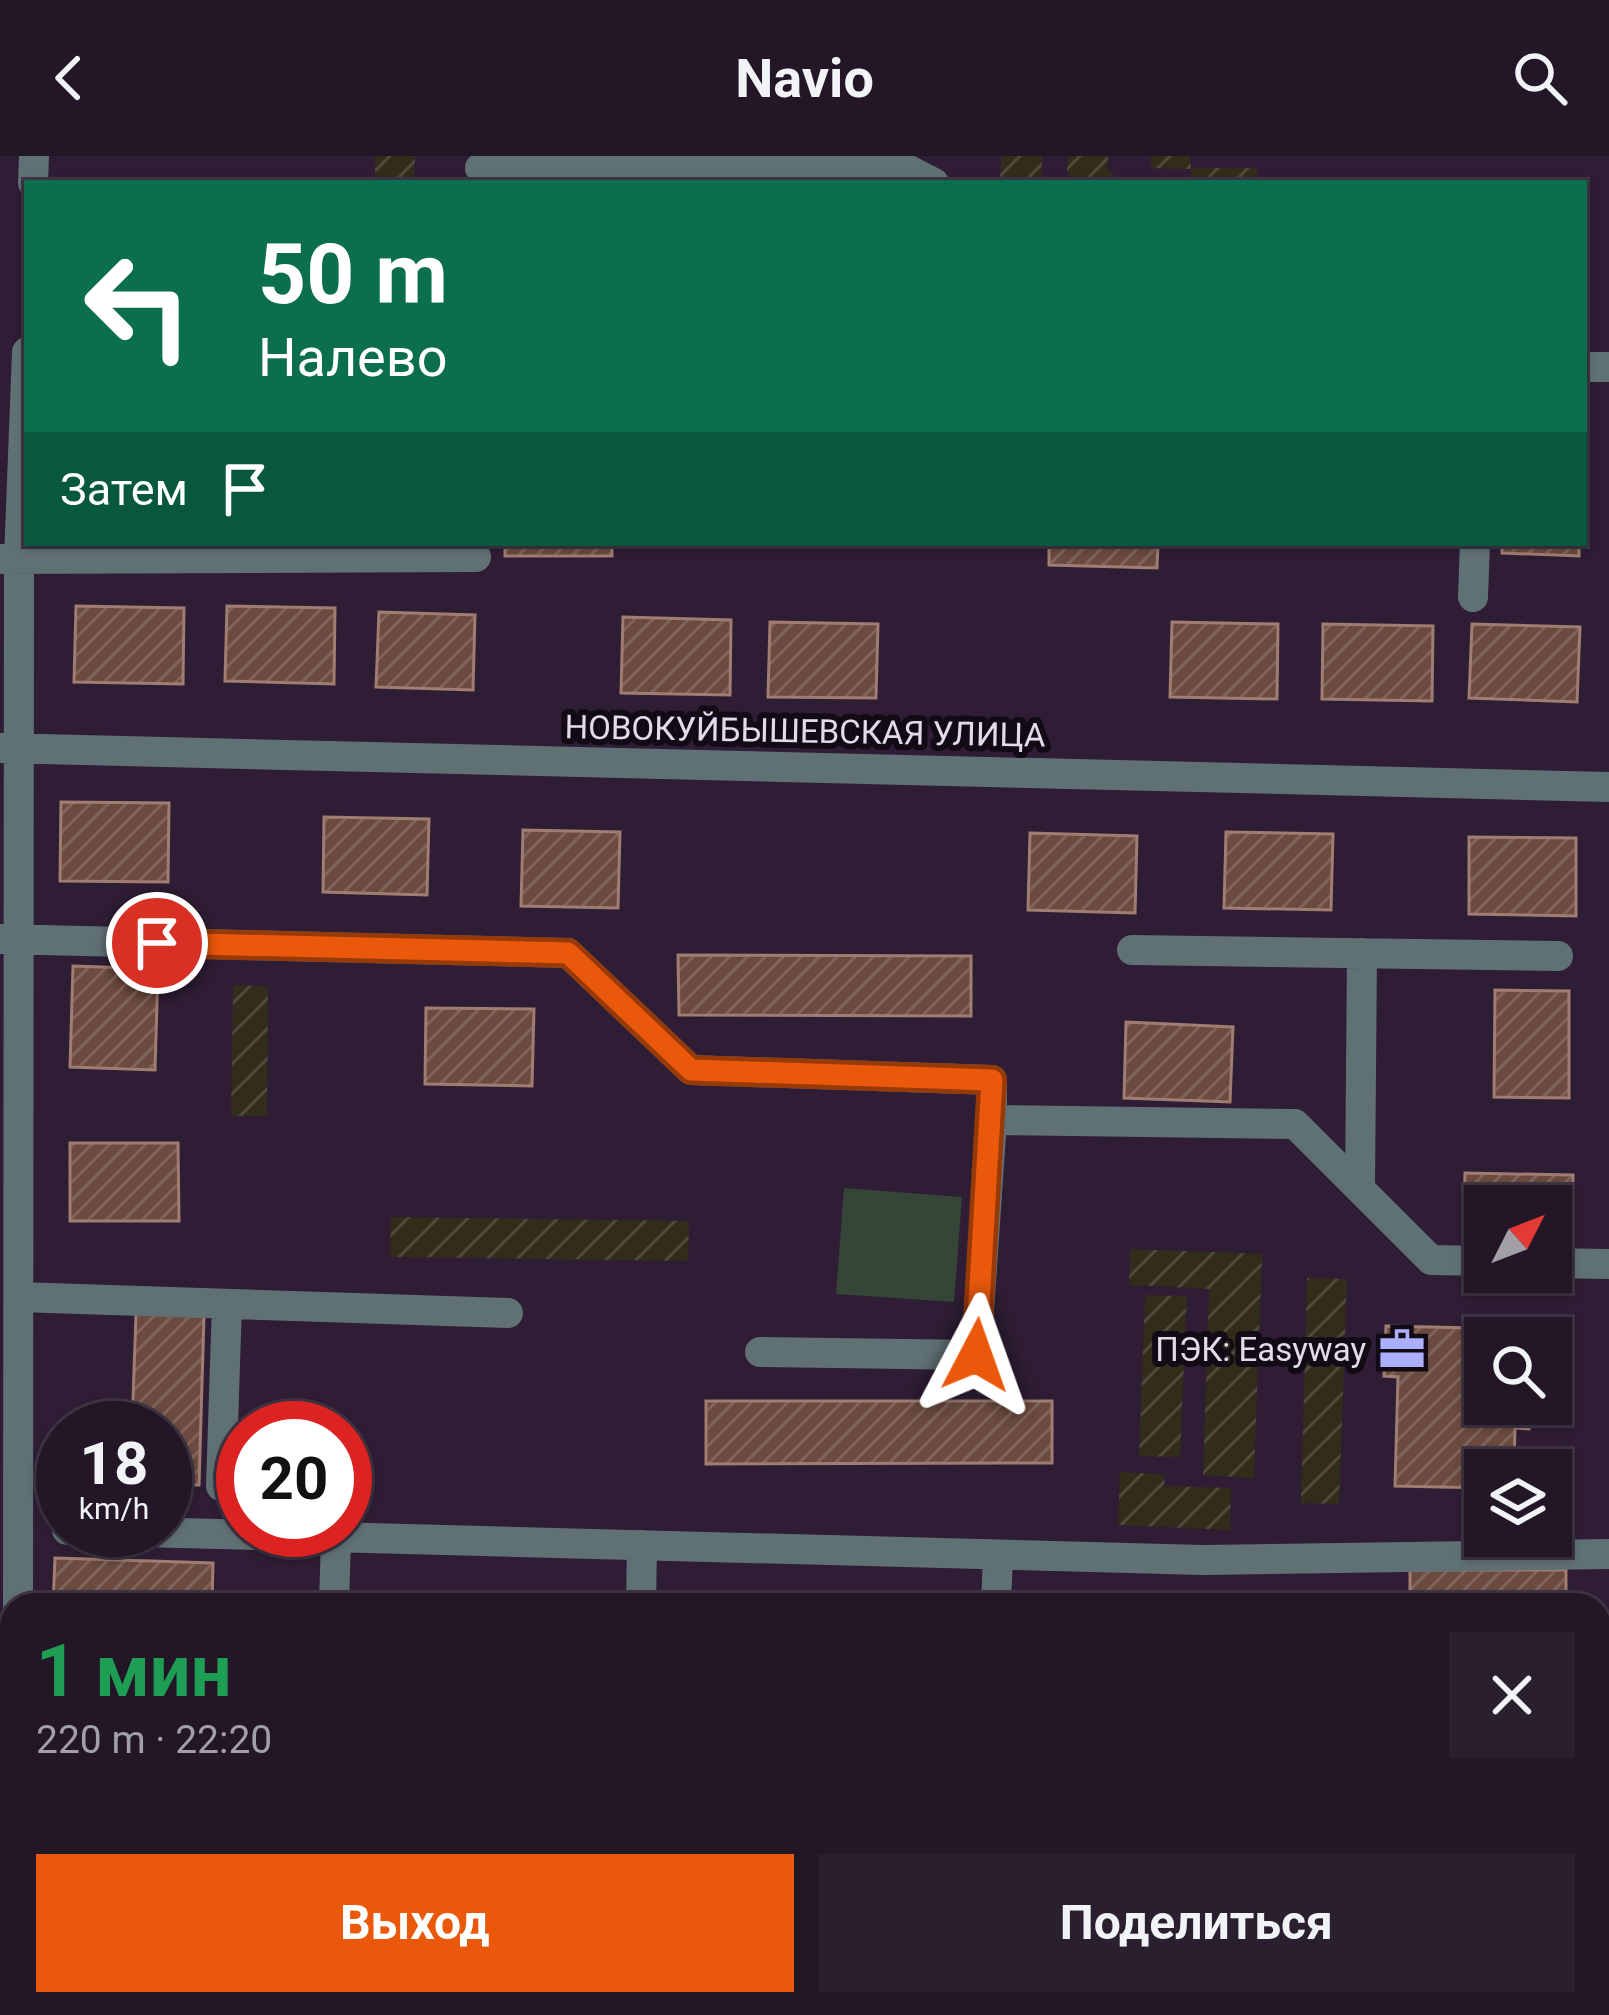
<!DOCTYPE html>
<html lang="ru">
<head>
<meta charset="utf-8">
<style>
  :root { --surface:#221627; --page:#2a1f2f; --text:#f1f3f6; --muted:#a29fa7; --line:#3f3544; --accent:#ea580c }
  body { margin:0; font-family:Roboto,sans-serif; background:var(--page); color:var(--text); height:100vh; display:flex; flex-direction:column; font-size:45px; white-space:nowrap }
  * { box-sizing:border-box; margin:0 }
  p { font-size:39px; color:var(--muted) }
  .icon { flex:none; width:66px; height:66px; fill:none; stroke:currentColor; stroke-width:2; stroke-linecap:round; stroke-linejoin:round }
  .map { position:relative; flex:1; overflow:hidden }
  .panel { position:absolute; left:0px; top:1437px; width:1611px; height:423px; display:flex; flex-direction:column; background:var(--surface); border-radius:36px 36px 0 0; box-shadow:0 3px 9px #0004,0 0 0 3px var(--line) }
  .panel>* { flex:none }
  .banner { position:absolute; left:24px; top:24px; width:1563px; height:366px; border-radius:0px; box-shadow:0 3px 9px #0004,0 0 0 3px var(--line); background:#0b6e4f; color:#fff; overflow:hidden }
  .needle { width:78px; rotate:48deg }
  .controls { position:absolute; left:1464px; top:1029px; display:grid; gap:24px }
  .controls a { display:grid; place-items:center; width:108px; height:108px; border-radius:0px; background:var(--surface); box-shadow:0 3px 9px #0004,0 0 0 3px var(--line); font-size:60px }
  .speed { position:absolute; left:36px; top:1245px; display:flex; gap:24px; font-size:60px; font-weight:700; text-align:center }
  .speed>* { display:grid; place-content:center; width:156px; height:156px; border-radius:50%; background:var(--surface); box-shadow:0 3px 9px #0004,0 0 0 3px var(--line); line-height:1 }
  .speed small { font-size:30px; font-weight:400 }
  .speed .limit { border:18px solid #d22; background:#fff; color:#111 }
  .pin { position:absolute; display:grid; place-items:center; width:102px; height:102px; color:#fff; margin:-51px; border:6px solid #fff; border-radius:50%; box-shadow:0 3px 12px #0007 }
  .me { position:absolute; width:132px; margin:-66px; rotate:4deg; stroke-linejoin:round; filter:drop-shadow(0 0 9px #0008) }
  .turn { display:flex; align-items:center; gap:42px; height:252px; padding:0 36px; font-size:54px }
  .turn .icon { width:156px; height:156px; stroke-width:2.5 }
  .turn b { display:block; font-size:84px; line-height:102px }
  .then { display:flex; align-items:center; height:114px; padding:0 36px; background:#0003; gap:24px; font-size:45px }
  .round { display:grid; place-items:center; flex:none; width:126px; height:126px; border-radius:0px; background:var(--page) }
  .overview { display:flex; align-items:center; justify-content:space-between; height:204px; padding:0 36px }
  h1 { font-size:72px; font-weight:700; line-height:90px; color:#1e9e55 }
  .button { display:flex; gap:24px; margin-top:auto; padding:24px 36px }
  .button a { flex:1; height:138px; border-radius:0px; background:var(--accent); color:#fff; font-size:48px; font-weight:700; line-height:138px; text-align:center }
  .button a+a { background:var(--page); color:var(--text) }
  header { display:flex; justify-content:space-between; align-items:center; height:156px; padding:0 36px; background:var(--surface); font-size:54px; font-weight:700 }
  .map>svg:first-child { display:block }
  .industrial { fill:url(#industrial-furrows) }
  .green { fill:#354538 }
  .building { fill:url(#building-hatch); stroke:#a07d71; stroke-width:3 }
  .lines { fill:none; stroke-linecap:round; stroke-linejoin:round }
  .minor { stroke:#607175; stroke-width:30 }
  .route-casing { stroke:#983908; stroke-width:30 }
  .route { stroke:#ea580c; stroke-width:21 }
  .labels { text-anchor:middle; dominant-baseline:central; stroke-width:12; stroke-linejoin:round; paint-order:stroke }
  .street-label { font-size:33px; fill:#e5dae9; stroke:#120b15 }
  .poi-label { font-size:33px; fill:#e5dae9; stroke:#120b15; text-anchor:end }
</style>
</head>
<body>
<header><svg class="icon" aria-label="back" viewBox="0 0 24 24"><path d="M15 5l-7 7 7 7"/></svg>Navio<svg class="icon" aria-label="search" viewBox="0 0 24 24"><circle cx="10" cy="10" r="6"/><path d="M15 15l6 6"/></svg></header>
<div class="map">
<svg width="1609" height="1859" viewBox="0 0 1609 1859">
  <defs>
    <pattern id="industrial-furrows" width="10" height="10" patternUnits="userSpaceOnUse" patternTransform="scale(3)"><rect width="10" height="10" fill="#322c1b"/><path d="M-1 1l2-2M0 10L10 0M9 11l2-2" fill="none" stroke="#504a3c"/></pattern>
    <pattern id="building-hatch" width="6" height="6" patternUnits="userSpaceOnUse" patternTransform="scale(3)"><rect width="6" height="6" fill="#6b4a3f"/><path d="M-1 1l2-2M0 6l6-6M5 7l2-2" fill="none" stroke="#80645b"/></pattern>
  </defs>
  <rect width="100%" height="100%" fill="#2e1d34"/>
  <path class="industrial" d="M375,0H415L414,27H375Z
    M1001,0H1042V27H1000Z
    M1068,0H1108L1107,13L1120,27H1078L1067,15Z
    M1151,0H1190L1191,12H1257V27H1192L1191,13L1151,12Z
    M233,829L268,830L267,960H231Z
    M391,1061L689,1065L688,1105L390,1101Z
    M1130,1093L1262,1098L1254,1322L1203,1319L1209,1133L1129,1129Z
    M1307,1122L1347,1123L1339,1348L1301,1347Z
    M1145,1139L1187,1140L1180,1301L1139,1300Z
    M1120,1316L1164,1318L1165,1330L1231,1332L1230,1374L1118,1369Z
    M407,1439L539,1446V1449H406Z"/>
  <path class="green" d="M844,1032L962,1041L954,1146L836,1138Z"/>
  <path class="building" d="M505,387H612V400H505Z
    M1049,387H1158L1157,412L1049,409Z
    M1502,387H1579V400L1502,397Z
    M76,450L184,452L183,528L74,526Z
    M227,450L335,452L334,528L225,525Z
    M379,456L475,459L473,534L376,531Z
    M623,461L731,464L730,539L621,537Z
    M770,466L878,468L876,542L768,541Z
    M1172,466L1278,468L1277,543L1170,541Z
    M1323,468L1433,470L1432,545L1322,543Z
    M1472,468L1580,471L1577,546L1469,542Z
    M61,646L169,647L168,726L60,725Z
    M324,661L429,663L427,739L323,736Z
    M523,674L620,676L618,752L521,750Z
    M1226,676L1333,678L1331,754L1224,752Z
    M1030,677L1137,680L1135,757L1028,754Z
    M1469,681L1576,682V760L1469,758Z
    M678,799L971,800V860L679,859Z
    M73,810L158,813L155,914L70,911Z
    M1495,834L1569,835V942L1494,941Z
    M426,852L534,853L532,930L425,928Z
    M1126,866L1233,871L1230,946L1124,942Z
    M70,987H178L179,1065H70Z
    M1465,1017L1573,1019L1572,1096H1551V1050H1485V1094H1463Z
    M136,1158L204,1160L199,1329L165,1328V1272H132Z
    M1386,1170L1517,1173V1182H1485V1248H1529V1273L1515,1272L1514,1314H1485V1332L1395,1330L1398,1221L1384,1220Z
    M706,1245H1052V1307L706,1308Z
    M55,1402L213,1407L212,1449H53Z
    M1410,1414H1566V1449H1410Z"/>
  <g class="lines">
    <path class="minor" d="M480,12L909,14L934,27
      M33,27L34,0
      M1584,211H1609
      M0,403L476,401
      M1473,441L1475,387
      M0,592L1609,631
      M0,783L568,797L691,914L992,924V964
      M1132,794L1558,800
      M1360,1033L1362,797
      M1551,1107L1609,1108
      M19,1141L508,1157
      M760,1196L976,1199L992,964L1295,968L1431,1104L1485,1105
      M221,1330L227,1148
      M67,1374L1203,1404L1609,1398
      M18,1449L19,403L27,196
      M334,1449L336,1381
      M641,1449L642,1389
      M996,1449L998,1399
      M1599,1499H1609
      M1599,1724H1609
      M17,1859V1848"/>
  </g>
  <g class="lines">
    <g class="route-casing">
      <path id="route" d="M157,787L568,797L691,914L992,924L976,1199"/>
    </g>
    <use href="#route" class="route"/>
  </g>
  <defs>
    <g id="office-bare" transform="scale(3.6)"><path d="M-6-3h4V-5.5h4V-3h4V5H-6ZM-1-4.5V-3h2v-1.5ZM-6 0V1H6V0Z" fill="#acaffb" stroke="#120b15" stroke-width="2.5" paint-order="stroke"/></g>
  </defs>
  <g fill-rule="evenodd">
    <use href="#office-bare" x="1402" y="1193"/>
  </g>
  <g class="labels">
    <g class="street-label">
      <text transform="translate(805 575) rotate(1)">НОВОКУЙБЫШЕВСКАЯ УЛИЦА</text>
    </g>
    <g class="poi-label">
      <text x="1366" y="1193">ПЭК: Easyway</text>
    </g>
  </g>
</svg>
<div class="controls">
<a><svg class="needle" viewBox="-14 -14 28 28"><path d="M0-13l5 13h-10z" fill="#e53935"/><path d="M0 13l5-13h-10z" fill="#a29fa7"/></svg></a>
<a><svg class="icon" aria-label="search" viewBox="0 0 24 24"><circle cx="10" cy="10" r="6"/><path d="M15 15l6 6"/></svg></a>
<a><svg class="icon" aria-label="layers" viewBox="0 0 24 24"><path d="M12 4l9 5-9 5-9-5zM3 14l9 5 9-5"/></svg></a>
</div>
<div class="speed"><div>18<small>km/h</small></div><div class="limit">20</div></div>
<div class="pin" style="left:157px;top:787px;background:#d93025"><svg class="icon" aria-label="arrive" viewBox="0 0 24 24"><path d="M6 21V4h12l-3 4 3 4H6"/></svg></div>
<svg class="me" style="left:976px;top:1199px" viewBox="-20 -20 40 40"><path d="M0-17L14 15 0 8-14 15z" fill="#ea580c" stroke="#fff" stroke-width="4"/></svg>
<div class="banner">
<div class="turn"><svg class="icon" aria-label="left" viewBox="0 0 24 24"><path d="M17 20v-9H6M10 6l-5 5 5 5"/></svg><div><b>50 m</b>Налево</div></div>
<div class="then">Затем<svg class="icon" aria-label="arrive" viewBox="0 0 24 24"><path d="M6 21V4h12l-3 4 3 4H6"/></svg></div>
</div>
<section class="panel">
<div class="overview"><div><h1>1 мин</h1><p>220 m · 22:20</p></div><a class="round"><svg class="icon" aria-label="close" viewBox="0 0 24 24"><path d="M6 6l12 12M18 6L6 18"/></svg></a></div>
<div class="button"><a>Выход</a><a>Поделиться</a></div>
</section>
</div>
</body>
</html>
